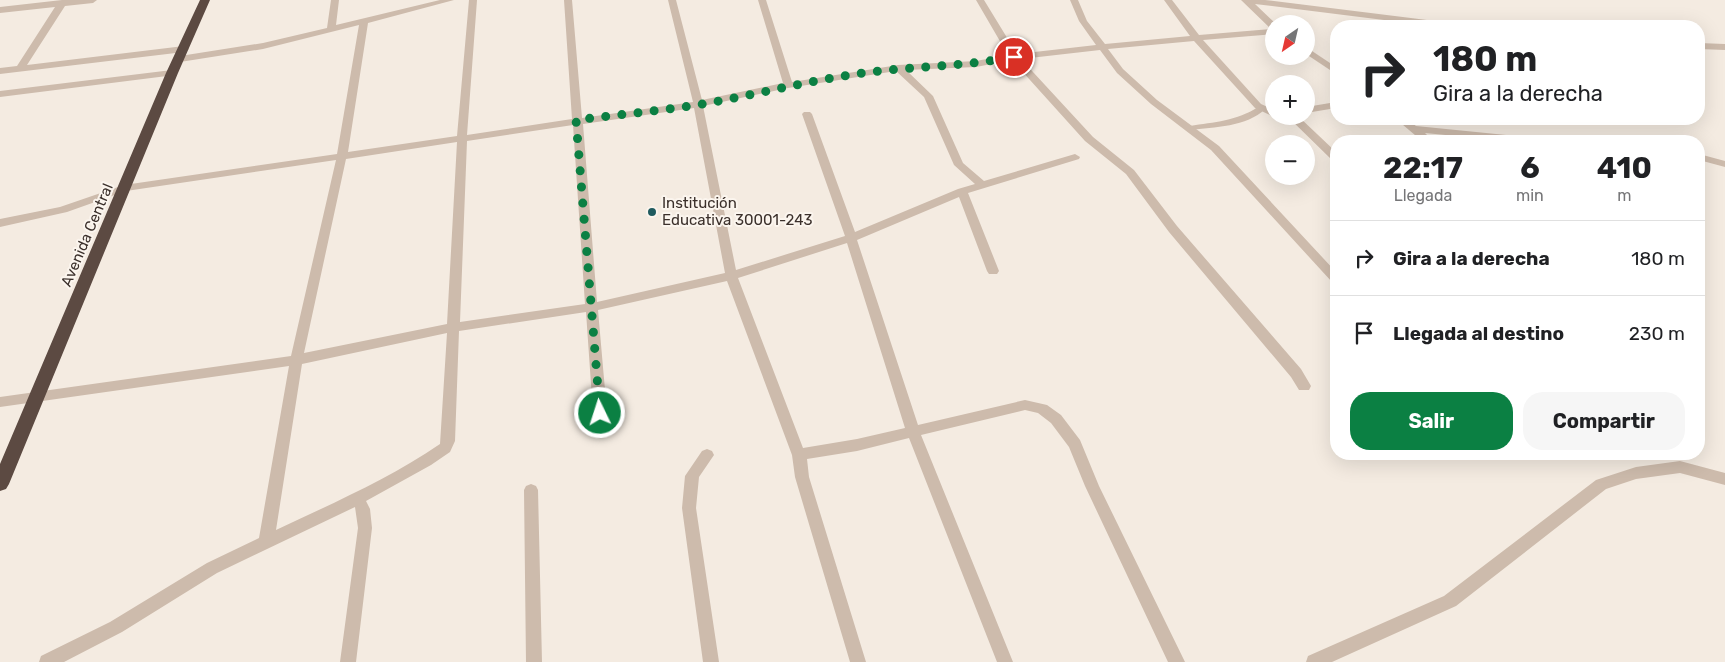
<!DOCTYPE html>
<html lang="es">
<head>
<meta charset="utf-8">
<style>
  :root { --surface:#fff; --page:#f6f6f6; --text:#202124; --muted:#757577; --line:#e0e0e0; --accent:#0b8043 }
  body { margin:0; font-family:Rubik,sans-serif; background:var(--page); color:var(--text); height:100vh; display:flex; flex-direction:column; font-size:19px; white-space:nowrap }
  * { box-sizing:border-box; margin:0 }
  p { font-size:16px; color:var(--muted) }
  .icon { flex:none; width:28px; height:28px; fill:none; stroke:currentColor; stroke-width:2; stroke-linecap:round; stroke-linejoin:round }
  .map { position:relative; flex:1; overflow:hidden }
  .drawer { position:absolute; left:1330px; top:135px; width:375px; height:325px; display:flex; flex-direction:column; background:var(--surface); border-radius:20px; box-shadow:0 5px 20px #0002 }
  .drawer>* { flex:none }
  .banner { position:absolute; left:1330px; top:20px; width:375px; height:105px; border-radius:20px; box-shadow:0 5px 20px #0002; background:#fff; color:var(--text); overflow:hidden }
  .needle { width:32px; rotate:214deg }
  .controls { position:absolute; left:1265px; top:15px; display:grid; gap:10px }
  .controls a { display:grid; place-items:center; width:50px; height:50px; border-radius:50%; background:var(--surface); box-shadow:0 5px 20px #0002; font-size:25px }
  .pin { position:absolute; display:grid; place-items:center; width:42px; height:42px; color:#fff; margin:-21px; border:2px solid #fff; border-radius:50%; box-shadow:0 1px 5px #0007 }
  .me { position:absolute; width:55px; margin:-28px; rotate:356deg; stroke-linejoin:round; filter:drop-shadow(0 0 4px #0008) }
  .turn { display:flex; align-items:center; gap:18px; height:105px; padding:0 20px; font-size:22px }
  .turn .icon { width:65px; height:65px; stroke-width:2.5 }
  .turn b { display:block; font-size:35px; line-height:42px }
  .eta { display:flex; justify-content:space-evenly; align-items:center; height:85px; text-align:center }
  .eta b { font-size:30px; font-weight:700; line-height:35px }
  .action { display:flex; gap:10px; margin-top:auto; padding:10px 20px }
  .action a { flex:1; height:58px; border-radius:20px; background:var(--accent); color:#fff; font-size:20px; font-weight:700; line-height:58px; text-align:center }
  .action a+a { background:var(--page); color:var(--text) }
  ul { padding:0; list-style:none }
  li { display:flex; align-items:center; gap:15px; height:75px; padding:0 20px; border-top:1px solid var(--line) }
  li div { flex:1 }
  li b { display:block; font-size:19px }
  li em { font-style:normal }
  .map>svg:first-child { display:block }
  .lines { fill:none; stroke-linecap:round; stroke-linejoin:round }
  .lane { fill:#cdbbac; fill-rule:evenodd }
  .street { fill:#cdbbac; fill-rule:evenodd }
  .highway { fill:#5c4a42; fill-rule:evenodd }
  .route { stroke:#0b8043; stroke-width:9; stroke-dasharray:0 16.2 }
  .poi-dot { fill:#1f5a5e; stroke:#fbf5ee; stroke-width:2 }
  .labels { text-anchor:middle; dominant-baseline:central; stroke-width:4; stroke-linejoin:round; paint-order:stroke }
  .poi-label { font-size:15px; fill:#3b302b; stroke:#fbf5ee; text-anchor:start }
  .street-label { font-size:15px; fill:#3b302b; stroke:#fbf5ee }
</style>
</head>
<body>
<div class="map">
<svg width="1725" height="662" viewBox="0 0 1725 662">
  <rect width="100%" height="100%" fill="#f4ebe1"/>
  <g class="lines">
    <path class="lane" d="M1258,107H1264L1265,109C1247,127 1214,127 1190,130L1186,128L1190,126C1214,122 1237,121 1258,107Z"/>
    <path class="street" d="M62,0H97L93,3L65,6L27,65L184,46L189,49L184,52L0,74V68L17,66L55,7L0,13V7Z
      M331,0H339L336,25L440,0H454L368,23L348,152L457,136L469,0H477L467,135L572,119L564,0H572L582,118L693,102L668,0H676L702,100L783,83L758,0H766L792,82L898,65L976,61L1008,55L976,0H984L1017,54L1096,45L1079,21L1070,0H1078L1087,21L1105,44L1190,36L1164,0H1172L1199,35L1271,29L1241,0H1265L1451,23L1455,26H1432L1255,4L1276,24H1274V34L1203,40L1261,104L1274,110V116H1277L1274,117L1255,108L1194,41L1108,49L1123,69L1157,100L1219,146L1336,272V283L1332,282L1211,150L1151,104L1117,73L1100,50L1021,59L1093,137L1134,170L1177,226L1301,369L1311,386L1309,390H1299L1291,377L1169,232L1126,174L1085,141L1012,60L976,67L906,70L933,96L963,163L984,181L1075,154L1080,157L1079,159L968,193L999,271L997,274H989L987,271L959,197L857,240L918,425L1025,400L1047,405L1061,415L1080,440L1099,486L1185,662H1168L1085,486L1069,447L1051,423L1038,413L1025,410L921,435L1013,662H997L909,438L857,451L807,459L809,477L866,662H850L795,477L792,455L727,281L598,310L607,413L605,417L600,418L595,417L593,413L586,312L459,331L455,441L450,452L431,465L366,501L370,509L372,528L356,662H340L358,528L355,507L217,573L122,632L64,662H39L41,656L110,622L207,563L259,538L289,366L0,407V397L291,356L336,160L126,191L67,212L0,227V219L60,207L124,185L337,154L359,25L263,49L180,62L175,59L180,56L263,43L327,28ZM896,71L924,97L954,165L975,184L958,189L855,232L812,114L810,112H804L802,114L845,236L736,270L703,106L788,88ZM694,108L725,273L597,302L583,124ZM573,125L585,304L460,322L467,141ZM457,142L447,324L304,353L346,159ZM847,243L905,428L857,439L803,448L738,278ZM447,333L440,444C389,479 331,504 276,530L302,364Z
      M1699,43L1725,44V50L1699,49Z
      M1306,47L1336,67V74L1306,54Z
      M172,70L177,73L175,75L0,97V91Z
      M1336,102V108L1306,113V107Z
      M1287,116H1298L1336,152V161L1332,160Z
      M1396,119H1407L1416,126L1536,138L1541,141H1507L1425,133L1433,141H1422Z
      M1699,154L1725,161V167L1699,160Z
      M707,449L712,451L714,455L699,477L696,508L719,662H703L682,508L685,476L702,451Z
      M1680,461L1725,473V485L1680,473L1636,479L1606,489L1456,606L1332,662H1306L1308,656L1444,596L1596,480L1636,467Z
      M531,484L536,486L538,490L542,662H526L524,490L526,486Z"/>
    <path class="highway" d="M200,0H210L178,73L9,484L6,489L0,491V464L166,73Z"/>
  </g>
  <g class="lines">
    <path class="route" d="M600,413L576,120C616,115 657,111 697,105C750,96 803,82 856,74C909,66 962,67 1014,57"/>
  </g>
  <circle class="poi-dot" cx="652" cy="212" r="5"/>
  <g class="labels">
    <g class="poi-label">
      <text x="662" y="203">Institución<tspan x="662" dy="17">Educativa 30001-243</tspan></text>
    </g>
    <g class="street-label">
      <text transform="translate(87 235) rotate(-67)">Avenida Central</text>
    </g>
  </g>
</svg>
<div class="controls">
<a><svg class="needle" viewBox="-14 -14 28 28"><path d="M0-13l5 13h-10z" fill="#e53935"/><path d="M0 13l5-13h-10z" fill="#757577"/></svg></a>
<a>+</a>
<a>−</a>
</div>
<div class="pin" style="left:1014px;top:57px;background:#d93025"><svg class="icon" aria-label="arrive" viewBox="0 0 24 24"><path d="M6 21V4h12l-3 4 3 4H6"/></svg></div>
<svg class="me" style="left:600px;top:413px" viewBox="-20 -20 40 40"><circle r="17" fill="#0b8043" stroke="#fff" stroke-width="3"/><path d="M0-11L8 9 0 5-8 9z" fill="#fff"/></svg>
<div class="banner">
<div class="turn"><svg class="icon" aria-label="right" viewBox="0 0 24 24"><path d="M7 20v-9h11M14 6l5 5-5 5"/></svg><div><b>180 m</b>Gira a la derecha</div></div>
</div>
<section class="drawer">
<div class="eta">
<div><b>22:17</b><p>Llegada</p></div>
<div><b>6</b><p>min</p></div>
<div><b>410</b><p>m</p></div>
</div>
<ul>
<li><svg class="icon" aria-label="right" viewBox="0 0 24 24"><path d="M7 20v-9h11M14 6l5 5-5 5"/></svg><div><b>Gira a la derecha</b></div><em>180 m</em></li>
<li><svg class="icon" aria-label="arrive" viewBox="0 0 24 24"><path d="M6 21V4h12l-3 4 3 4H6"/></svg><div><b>Llegada al destino</b></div><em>230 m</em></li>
</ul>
<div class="action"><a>Salir</a><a>Compartir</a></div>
</section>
</div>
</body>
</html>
